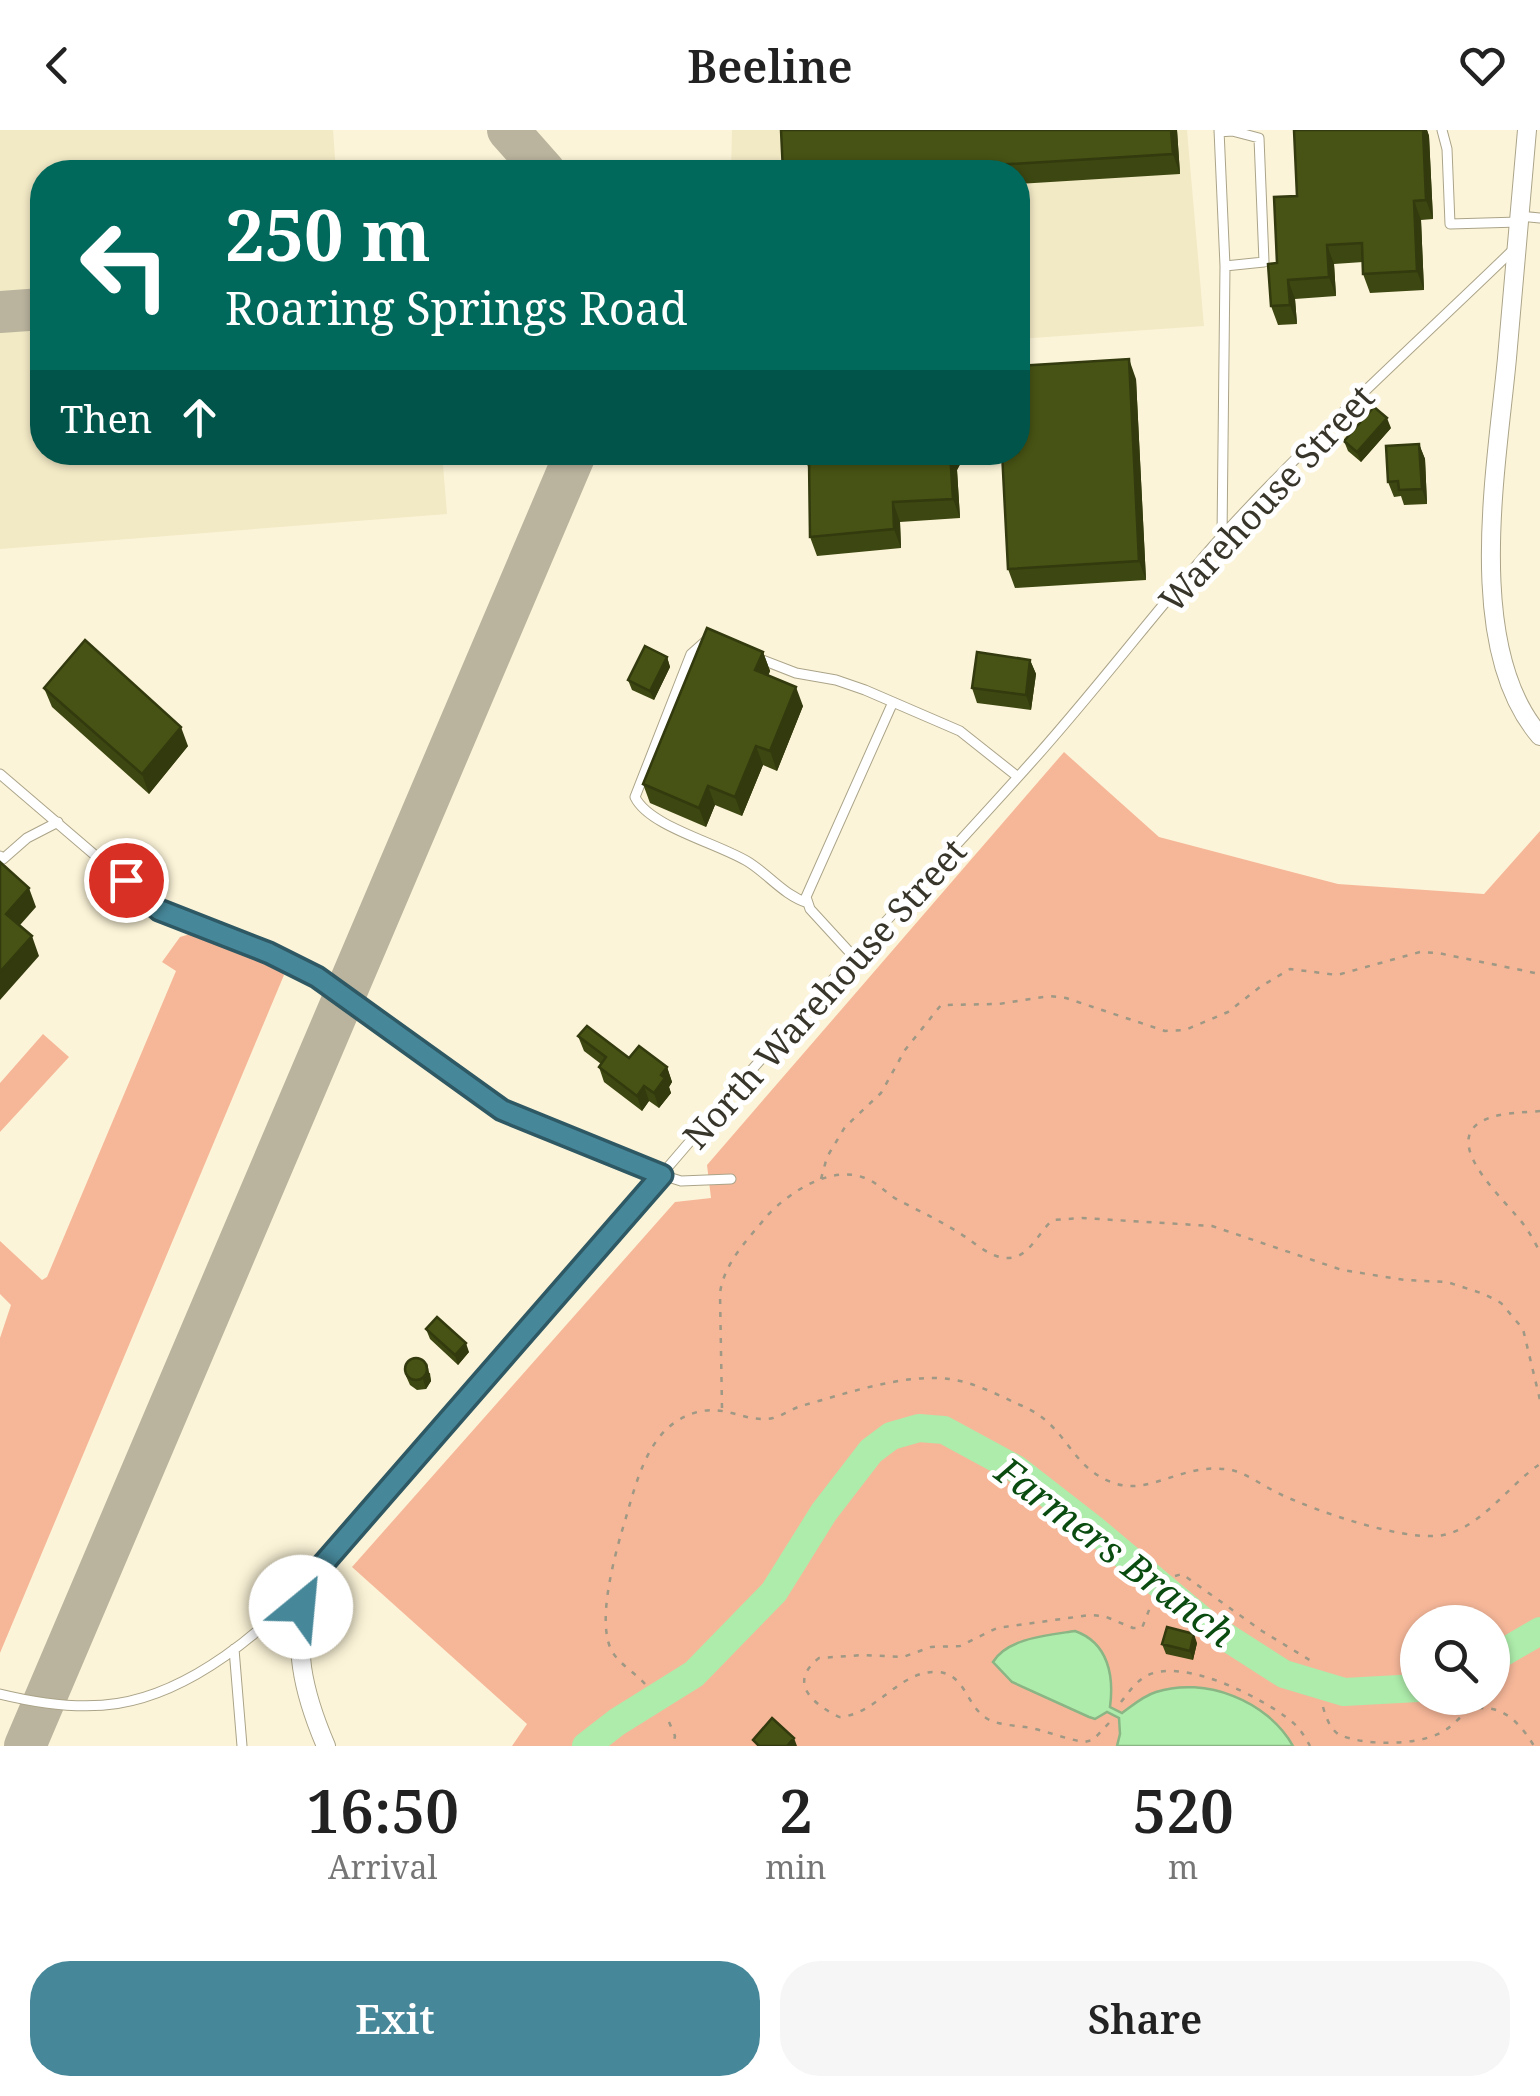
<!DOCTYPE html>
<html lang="en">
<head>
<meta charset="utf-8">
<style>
  :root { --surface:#fff; --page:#f6f6f6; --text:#222; --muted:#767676; --accent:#468799 }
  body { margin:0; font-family:"Noto Serif",serif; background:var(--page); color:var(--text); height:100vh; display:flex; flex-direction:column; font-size:38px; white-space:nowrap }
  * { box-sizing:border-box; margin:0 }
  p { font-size:32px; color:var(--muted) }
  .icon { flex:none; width:55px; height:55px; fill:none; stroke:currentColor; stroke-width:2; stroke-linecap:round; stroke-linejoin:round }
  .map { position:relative; height:1616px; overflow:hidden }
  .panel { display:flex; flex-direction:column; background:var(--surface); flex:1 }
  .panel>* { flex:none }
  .hud { position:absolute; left:30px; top:30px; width:1000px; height:305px; border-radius:40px; box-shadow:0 2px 8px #0004; background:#00695c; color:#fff; overflow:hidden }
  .fabs { position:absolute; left:1400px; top:1475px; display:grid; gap:20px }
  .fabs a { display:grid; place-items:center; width:110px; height:110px; border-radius:50%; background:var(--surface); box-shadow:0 2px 8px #0004; font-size:50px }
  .pin { position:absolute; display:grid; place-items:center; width:85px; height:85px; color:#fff; margin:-42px; border:5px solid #fff; border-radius:50%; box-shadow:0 2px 10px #0007 }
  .me { position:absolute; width:110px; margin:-55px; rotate:28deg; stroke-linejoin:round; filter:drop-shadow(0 0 8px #0008) }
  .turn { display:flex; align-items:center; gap:35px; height:210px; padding:0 30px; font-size:45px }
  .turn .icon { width:130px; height:130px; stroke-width:2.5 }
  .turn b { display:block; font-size:70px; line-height:85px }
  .then { display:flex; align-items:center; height:95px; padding:0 30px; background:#0003; gap:20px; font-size:38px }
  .eta { display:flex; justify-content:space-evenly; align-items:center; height:170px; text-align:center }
  .eta b { font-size:60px; font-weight:600; line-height:70px }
  .cta { display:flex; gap:20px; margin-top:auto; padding:20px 30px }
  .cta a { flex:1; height:115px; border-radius:40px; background:var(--accent); color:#fff; font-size:40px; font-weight:600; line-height:115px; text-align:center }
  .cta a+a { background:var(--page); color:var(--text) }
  header { display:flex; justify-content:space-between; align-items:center; height:130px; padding:0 30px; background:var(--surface); font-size:45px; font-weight:600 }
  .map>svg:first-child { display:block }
  .built { fill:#f2e9c5 }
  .green { fill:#f6b799; fill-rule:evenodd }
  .water { fill:#adecab; stroke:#8ab584; stroke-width:2.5 }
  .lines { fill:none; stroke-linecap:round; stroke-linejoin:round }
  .river { stroke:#adecab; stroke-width:28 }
  .taxiway { stroke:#bab49e; stroke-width:42 }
  .service-casing { stroke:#aba489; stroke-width:11 }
  .minor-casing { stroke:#aba489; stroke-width:20 }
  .path { stroke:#9e9884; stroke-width:2.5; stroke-dasharray:5 8; stroke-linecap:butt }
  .service { stroke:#fff; stroke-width:9 }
  .minor { stroke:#fff; stroke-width:18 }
  .wall { fill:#3d4711 }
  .shaded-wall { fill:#323a0e }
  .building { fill:#475314; stroke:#323a0e; stroke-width:2.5 }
  .route-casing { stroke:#2e5863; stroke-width:25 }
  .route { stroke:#468799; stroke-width:18 }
  .labels { text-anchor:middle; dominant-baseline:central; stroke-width:10; stroke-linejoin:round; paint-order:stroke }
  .street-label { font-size:35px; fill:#38352a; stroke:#fff }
  .water-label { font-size:38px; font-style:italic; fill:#0a4c10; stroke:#fff }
</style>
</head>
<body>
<header><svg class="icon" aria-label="back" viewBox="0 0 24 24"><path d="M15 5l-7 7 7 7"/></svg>Beeline<svg class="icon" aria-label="heart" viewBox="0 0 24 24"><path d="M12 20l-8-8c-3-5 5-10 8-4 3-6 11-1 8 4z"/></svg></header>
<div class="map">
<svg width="1540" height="1616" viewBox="0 0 1540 1616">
  <rect width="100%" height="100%" fill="#fcf4d8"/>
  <path class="built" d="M0,0H333L336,42H42V322L442,323L447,384L0,419Z
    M732,0H1187L1204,196L1018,209V42H731Z"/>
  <path class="green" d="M1064,622L1159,707L1338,754L1484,764L1540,701V1616H512L527,1594L352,1437L675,1072L711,1068L707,1035ZM1418,1492H1492V1568H1418Z
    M190,804L279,838L284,845L0,1523V1208L11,1175L0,1164V1111L42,1150L47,1147L176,841L162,832L180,807Z
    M43,904L69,927L0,1002V953Z"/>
  <path class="water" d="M1075,1501C1109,1513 1114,1547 1110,1577L1122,1583C1133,1575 1143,1566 1156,1562C1205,1546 1268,1571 1293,1616H1117L1120,1604L1119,1588L1107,1582L1095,1589L1089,1587L1012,1552L993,1532C1007,1508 1049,1505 1075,1501Z"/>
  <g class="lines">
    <path class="river" d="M1492,1529L1540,1501
      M586,1616L617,1592L694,1544L774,1462L824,1382L871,1321L891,1306L919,1298L944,1300L1016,1339L1092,1398L1209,1496L1284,1544L1344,1562L1418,1558"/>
    <path class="taxiway" d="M508,0L545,42
      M0,182L42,179
      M25,1616L576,322"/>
    <g class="service-casing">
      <path id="service" d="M1219,0L1225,136L1222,406
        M1442,0L1447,19L1450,94L1519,92
        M1219,2L1232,1L1259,8L1264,132L1225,136
        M1520,86L1540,88
        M709,508L691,524L635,667C649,697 721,714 750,733C771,747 784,765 808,773
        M760,529L796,543L836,550L865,560L960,601L1018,647
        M0,644L159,780L294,834L317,847L486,971L662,1045L681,1051L731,1049
        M0,726L3,729L27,708L58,692
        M854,827L810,779L806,767L893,572
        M234,1519L242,1616
        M0,1564C90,1586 148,1580 225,1526C298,1475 354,1400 412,1333C514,1217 615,1099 716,981C816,864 924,752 1027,637C1095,562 1155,481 1222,406C1314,305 1417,213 1515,118"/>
    </g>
    <g class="minor-casing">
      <path id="minor" d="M1527,0C1521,76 1514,152 1507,228C1497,336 1463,517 1540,606
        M303,1456C295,1519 301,1558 326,1616"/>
    </g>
    <path class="path" d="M1540,981C1521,983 1495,982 1479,993C1443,1017 1509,1074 1524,1095C1530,1103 1535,1113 1540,1122
      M821,1049L827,1027L845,997L881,963L905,920L941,875L999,874L1049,866L1066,868L1165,901L1185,900L1228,882L1260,857L1290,839L1337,845L1420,822L1438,823L1540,844
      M722,1278L720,1163C724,1133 748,1109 767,1086C788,1063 829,1036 862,1047C877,1051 886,1064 900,1071C923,1083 945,1093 967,1108C981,1118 997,1132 1015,1127C1031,1123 1040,1100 1053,1090L1082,1088L1212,1096L1342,1140L1405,1150L1447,1152L1484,1164L1501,1173L1523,1199L1540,1270
      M1175,1446L1182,1444L1262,1501L1313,1532
      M645,1554C635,1543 621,1535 613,1523C596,1496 613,1433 621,1404C633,1367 642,1313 677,1291C719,1265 742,1295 773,1288C782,1286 791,1279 801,1276C845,1264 904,1243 949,1249C974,1252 998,1265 1020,1275C1070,1295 1068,1339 1117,1354C1153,1365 1187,1329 1235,1341C1251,1346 1266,1358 1282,1365C1319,1382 1395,1408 1435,1406C1477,1404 1508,1355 1540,1334
      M1121,1572C1129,1562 1137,1550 1148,1545C1185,1528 1263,1568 1291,1591C1300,1598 1305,1607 1310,1616
      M1323,1577C1326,1587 1329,1597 1338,1604C1362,1616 1417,1616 1442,1602C1456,1595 1464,1578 1481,1578C1506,1577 1522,1596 1534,1616
      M669,1592L675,1606L673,1616
      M1109,1593L1093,1610L1084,1612C1066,1609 1049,1602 1031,1598C1016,1595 999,1596 986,1588C966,1575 965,1543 937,1542C899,1540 877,1585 839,1587C813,1574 787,1553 819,1528L864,1525L903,1527L931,1517L960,1516L997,1498L1090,1485L1104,1486L1133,1498H1142L1151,1475"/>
    <use href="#service" class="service"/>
    <use href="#minor" class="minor"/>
  </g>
  <path class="wall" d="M1177,0L1180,44L1018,54V42H783Z
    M1294,0H1427L1429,6L1433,89L1421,90L1424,160L1370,163L1363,144V132L1334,134L1336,166L1295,169L1297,194L1278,195L1271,176L1277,133L1297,66Z
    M1136,249L1146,450L1015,458L1008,439Z
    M1391,298L1361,332L1348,321L1344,311Z
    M1419,314L1425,329L1427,374L1404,375L1401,366L1394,367L1388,352Z
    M802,322H965V325L957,340L960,388L900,392L901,418L817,426L810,407L809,339Z
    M763,522L770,541L768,546L803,576L777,641L763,635L742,686L715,675L706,697L650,673L643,654Z
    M667,527L670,537L654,570L632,560L628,550Z
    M1030,530L1036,544L1031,580L977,573L972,558Z
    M44,558L188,616L149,664L52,577Z
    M578,906L629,928L667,937L672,952L669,957L671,963L659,978L649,971L642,981L604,952L599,937L601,934L584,921Z
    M426,1199L469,1222L458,1235L430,1209Z
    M430,1243L431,1251L426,1259L417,1260L410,1255L406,1246Z
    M1197,1513L1193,1530L1166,1524L1162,1514Z"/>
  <path class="shaded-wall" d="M1171,0H1177L1180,44L1173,24Z
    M1423,0H1427L1429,6L1433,89L1426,70Z
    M1414,71L1421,90L1424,160L1417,141Z
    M1327,115L1334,134L1336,166L1329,147Z
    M1288,150L1295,169L1297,194L1290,175Z
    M1129,229L1136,249L1146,450L1139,431Z
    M1387,288L1391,298L1361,332L1357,322Z
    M1419,314L1425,329L1427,374L1422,359Z
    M950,322H965V325L957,340L960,388L953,369Z
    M893,372L900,392L901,418L894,399Z
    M763,522L770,541L762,560L755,540Z
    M667,527L670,537L654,570L650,561Z
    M1030,530L1036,544L1031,580L1026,565Z
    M796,557L803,576L777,641L770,621Z
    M181,597L188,616L149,664L142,644Z
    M756,616L763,635L742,686L735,667Z
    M708,656L715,675L706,697L699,678Z
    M29,758L36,777L13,803L6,784Z
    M32,806L39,826L0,870V842Z
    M667,937L672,952L669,957L671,963L659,978L654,963L661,945Z
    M644,956L649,971L642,981L637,966Z
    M466,1213L469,1222L458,1235L455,1225Z
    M427,1233L431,1251L426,1259L423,1249Z
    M1194,1504L1197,1513L1193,1530L1190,1521Z
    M794,1608L797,1616H787Z"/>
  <path class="building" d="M781,0H1171L1173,24L881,42H783Z
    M1294,0H1423L1426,70L1414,71L1417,141L1363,144L1362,113L1327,115L1329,147L1288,150L1290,175L1271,176L1268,134L1277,133L1274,67L1297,66Z
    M1129,229L1139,431L1008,439L1002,322H1018V236Z
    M1374,277L1387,288L1357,322L1344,311Z
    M1419,314L1422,359L1399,360L1398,351L1388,352L1386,316Z
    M804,322H950L953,369L893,372L894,399L810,407L809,330Z
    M707,498L763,522L755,540L796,557L770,621L756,616L735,667L708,656L699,678L643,654Z
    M85,510L181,597L142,644L44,558Z
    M645,516L667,527L650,561L628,550Z
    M977,522L1030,530L1026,565L972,558Z
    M0,732L29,758L6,784L32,806L0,842Z
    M587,896L629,928L639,916L667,937L661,945L665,948L654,963L644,956L637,966L599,937L606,927L578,906Z
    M437,1187L466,1213L455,1225L426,1199Z
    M405 1239a11 11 0 1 1 22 0a11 11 0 1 1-22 0Z
    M1167,1497L1194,1504L1190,1521L1162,1514Z
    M772,1588L794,1608L787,1616H759L753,1610Z"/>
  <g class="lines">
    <g class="route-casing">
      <path id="route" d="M126,750L159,780L269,823L317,847L502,980L662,1045L304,1456L301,1477"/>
    </g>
    <use href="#route" class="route"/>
  </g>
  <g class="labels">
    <g class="street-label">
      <text transform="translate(1266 368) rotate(-47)">Warehouse Street</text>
      <text transform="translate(824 863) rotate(-48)">North Warehouse Street</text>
    </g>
    <g class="water-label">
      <text transform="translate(1116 1421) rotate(37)">Farmers Branch</text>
    </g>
  </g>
</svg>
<div class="fabs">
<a><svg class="icon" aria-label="search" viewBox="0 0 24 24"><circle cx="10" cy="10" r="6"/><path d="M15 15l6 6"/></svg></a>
</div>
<div class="pin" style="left:126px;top:750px;background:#d93025"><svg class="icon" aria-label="arrive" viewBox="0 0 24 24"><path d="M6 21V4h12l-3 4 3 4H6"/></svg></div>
<svg class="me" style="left:301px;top:1477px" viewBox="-20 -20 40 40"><circle r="19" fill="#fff"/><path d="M0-13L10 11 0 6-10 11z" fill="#468799"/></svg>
<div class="hud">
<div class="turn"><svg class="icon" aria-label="left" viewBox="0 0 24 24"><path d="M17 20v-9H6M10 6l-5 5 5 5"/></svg><div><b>250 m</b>Roaring Springs Road</div></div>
<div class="then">Then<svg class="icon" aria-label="ahead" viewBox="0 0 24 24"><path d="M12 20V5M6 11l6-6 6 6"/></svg></div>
</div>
</div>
<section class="panel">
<div class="eta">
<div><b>16:50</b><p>Arrival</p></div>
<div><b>2</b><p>min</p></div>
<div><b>520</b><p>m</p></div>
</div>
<div class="cta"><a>Exit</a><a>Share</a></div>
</section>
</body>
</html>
